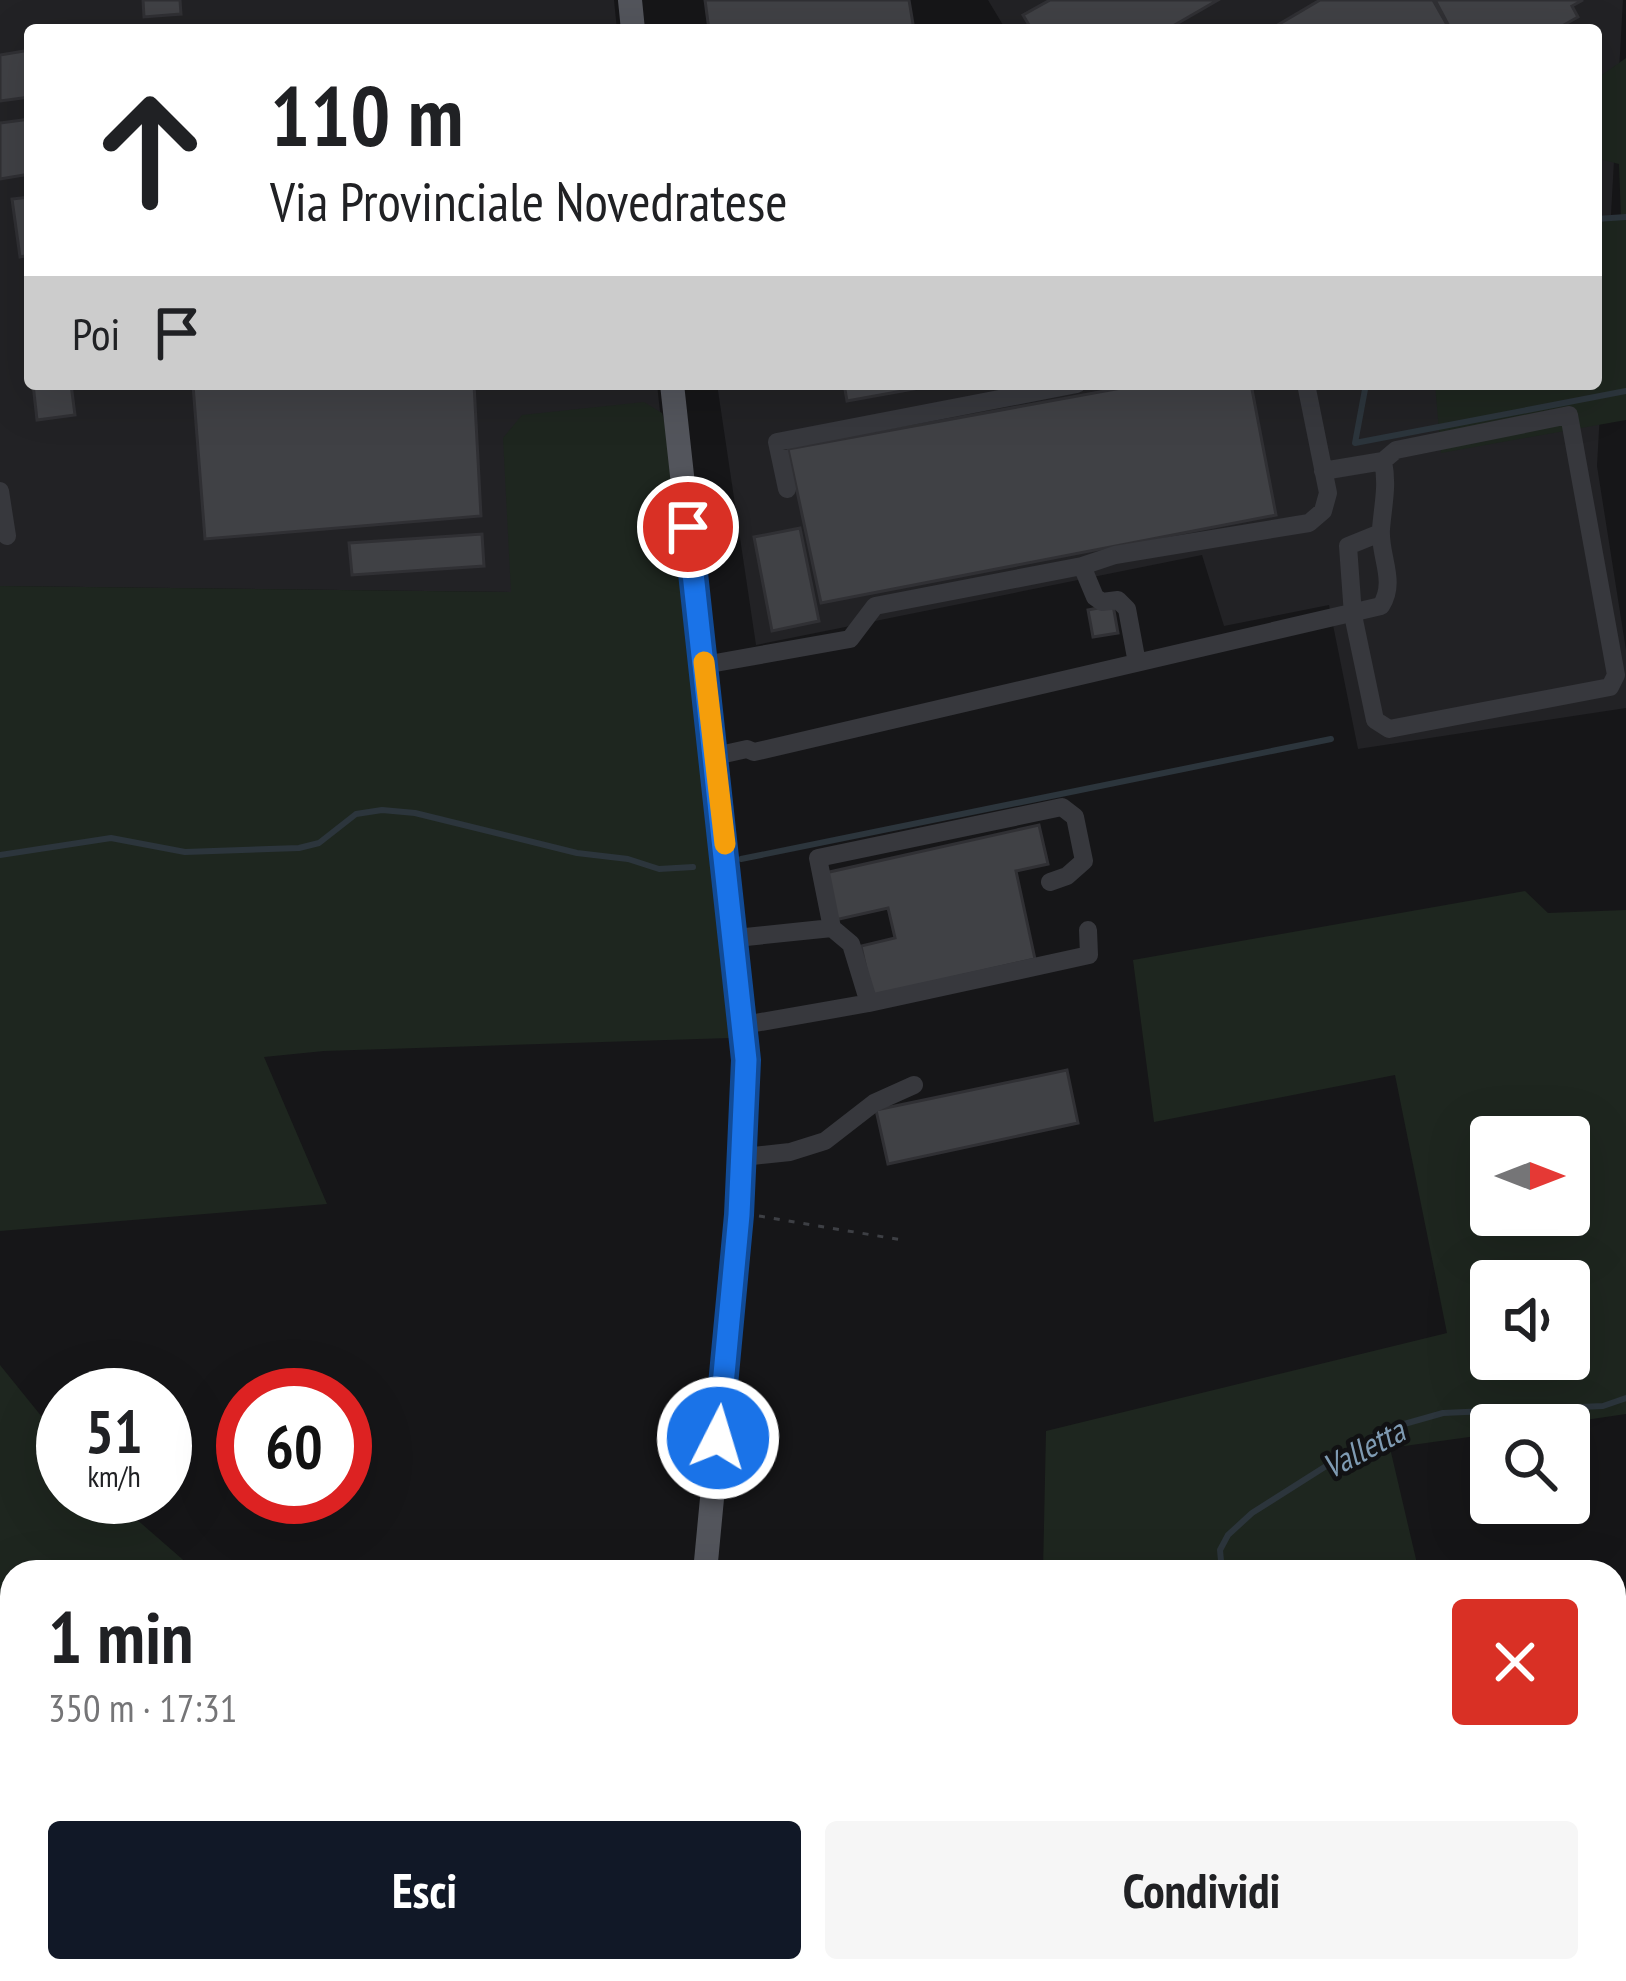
<!DOCTYPE html>
<html lang="it">
<head>
<meta charset="utf-8">
<style>
  :root { --surface:#fff; --page:#f6f6f6; --text:#202124; --muted:#757577; --accent:#111827 }
  body { margin:0; font-family:"PT Sans Narrow",sans-serif; background:var(--page); color:var(--text); height:100vh; display:flex; flex-direction:column; font-size:45px; white-space:nowrap }
  * { box-sizing:border-box; margin:0 }
  p { font-size:39px; color:var(--muted) }
  .icon { flex:none; width:66px; height:66px; fill:none; stroke:currentColor; stroke-width:2; stroke-linecap:round; stroke-linejoin:round }
  .map { position:relative; flex:1; overflow:hidden }
  .drawer { position:absolute; left:0px; top:1560px; width:1626px; height:423px; display:flex; flex-direction:column; background:var(--surface); border-radius:36px 36px 0 0; box-shadow:0 12px 48px #0002 }
  .drawer>* { flex:none }
  .guide { position:absolute; left:24px; top:24px; width:1578px; height:366px; border-radius:12px; box-shadow:0 12px 48px #0002; background:#fff; color:var(--text); overflow:hidden }
  .needle { width:78px; rotate:90deg }
  .tools { position:absolute; left:1470px; top:1116px; display:grid; gap:24px }
  .tools a { display:grid; place-items:center; width:120px; height:120px; border-radius:12px; background:var(--surface); box-shadow:0 12px 48px #0002; font-size:60px }
  .speed { position:absolute; left:36px; top:1368px; display:flex; gap:24px; font-size:60px; font-weight:700; text-align:center }
  .speed>* { display:grid; place-content:center; width:156px; height:156px; border-radius:50%; background:var(--surface); box-shadow:0 12px 48px #0002; line-height:1 }
  .speed small { font-size:30px; font-weight:400 }
  .speed .limit { border:18px solid #d22; background:#fff; color:#111 }
  .pin { position:absolute; display:grid; place-items:center; width:102px; height:102px; color:#fff; margin:-51px; border:6px solid #fff; border-radius:50%; box-shadow:0 3px 12px #0007 }
  .me { position:absolute; width:132px; margin:-66px; rotate:5deg; stroke-linejoin:round; filter:drop-shadow(0 0 9px #0008) }
  .turn { display:flex; align-items:center; gap:42px; height:252px; padding:0 48px; font-size:54px }
  .turn .icon { width:156px; height:156px; stroke-width:2.5 }
  .turn b { display:block; font-size:84px; line-height:102px }
  .then { display:flex; align-items:center; height:114px; padding:0 48px; background:#0003; gap:24px; font-size:45px }
  .round { display:grid; place-items:center; flex:none; width:126px; height:126px; border-radius:12px; background:var(--page) }
  .head { display:flex; align-items:center; justify-content:space-between; height:204px; padding:0 48px }
  h1 { font-size:72px; font-weight:700; line-height:90px }
  .action { display:flex; gap:24px; margin-top:auto; padding:24px 48px }
  .action a { flex:1; height:138px; border-radius:12px; background:var(--accent); color:#fff; font-size:48px; font-weight:700; line-height:138px; text-align:center }
  .action a+a { background:var(--page); color:var(--text) }
  .map>svg:first-child { display:block }
  .built { fill:#222225 }
  .green { fill:#1e261f; fill-rule:evenodd }
  .lines { fill:none; stroke-linecap:round; stroke-linejoin:round }
  .stream { stroke:#2c353c; stroke-width:6 }
  .building { fill:#404145; stroke:#303034; stroke-width:3 }
  .path { stroke:#3d3f44; stroke-width:3; stroke-dasharray:6 9; stroke-linecap:butt }
  .minor { stroke:#37383d; stroke-width:18 }
  .major { stroke:#53555c; stroke-width:24 }
  .route-casing { stroke:#114b97; stroke-width:30 }
  .route { stroke:#1a73e8; stroke-width:21 }
  .slow { stroke:#f59e0b; stroke-width:21 }
  .labels { text-anchor:middle; dominant-baseline:central; stroke-width:9; stroke-linejoin:round; paint-order:stroke }
  .water-label { font-size:33px; font-style:italic; fill:#7f9bb3; stroke:#111113 }
</style>
</head>
<body>
<div class="map">
<svg width="1626" height="1981" viewBox="0 0 1626 1981">
  <rect width="100%" height="100%" fill="#161618"/>
  <path class="built" d="M0,0H614L617,30H30V384H657L680,594L0,586Z
    M988,0H1623L1597,466L1626,650V708L1358,749L1329,605L1224,626L1202,555L756,645L717,384H1596V30H1006Z
    M124,1971H671L672,1981H90Z"/>
  <path class="green" d="M1626,58V420L1441,453L1435,384H1596V223L1621,218L1619,164L1596,158V79Z
    M644,402L662,413L669,438L678,518L681,594L730,1038L324,1051L264,1057L327,1204L0,1231V586L511,592L503,438L522,415Z
    M1525,891L1548,913L1626,910V1414L1551,1425H1491V1434L1390,1448L1419,1572H1043L1046,1431L1447,1333L1395,1075L1154,1122L1133,960ZM1569,1137V1215H1491V1137ZM1569,1281V1359H1491V1281Z
    M0,1365L63,1443V1497H111L197,1572H12V1971H124L90,1981H0Z"/>
  <g class="lines">
    <path class="stream" d="M1596,219L1626,217
      M1366,384L1355,443L1626,391
      M0,855L111,838L185,852L299,848L319,843L356,814L382,810L415,813L577,853L628,859L659,869L693,867
      M741,859L1331,739
      M1222,1572L1220,1550L1228,1535L1252,1513L1383,1430L1443,1413L1603,1406L1626,1398
      M64,1981L80,1971"/>
  </g>
  <path class="building" d="M143,0H180L181,14L144,17Z
    M705,0H909L914,30H709Z
    M1050,0H1218L1166,30H1032L1023,15Z
    M1320,0H1433L1450,30H1269Z
    M1435,0H1583L1572,6L1578,17L1555,30H1451Z
    M30,50V97L0,101V55Z
    M30,119V174L0,179V123Z
    M30,197V255L20,257L12,199Z
    M33,384H71L75,415L37,420Z
    M474,384L481,516L205,539L193,385Z
    M844,384H941L847,401Z
    M1143,384H1251L1276,515L821,603L788,449Z
    M800,528L819,621L772,631L754,537Z
    M482,534L484,566L352,575L349,543Z
    M1113,605L1118,633L1093,637L1088,610Z
    M1039,825L1048,864L1016,871L1035,959L872,996L861,946L895,938L888,908L835,920L825,873Z
    M1067,1070L1078,1123L888,1164L876,1110Z
    M351,1971H507L511,1981H327Z"/>
  <g class="lines">
    <path class="path" d="M759,1216L902,1240"/>
    <path class="minor" d="M787,489L777,442L1077,384
      M0,491L7,536
      M1380,533L1348,546L1353,615L1375,720L1389,729L1610,687L1616,675L1569,415L1396,450L1383,461
      M1082,566L1095,597L1102,602L1118,600L1127,609L1137,663
      M704,665L850,639L875,606L1082,566L1115,555L1309,523L1323,511L1328,493L1306,384
      M715,756L747,749L754,752L1381,606C1397,581 1379,556 1381,529C1383,504 1388,486 1383,461L1323,471
      M736,938L832,928L818,858L1062,807L1075,817L1084,861L1067,876L1050,882
      M869,1003L1089,955L1088,930
      M744,1025L869,1003L851,944L832,928
      M743,1157L790,1152L825,1141L874,1103L914,1085
      M303,1971L308,1981
      M231,1981L261,1971"/>
    <path class="major" d="M630,0L633,30
      M672,384L746,1060L739,1215L705,1572
      M689,1971L691,1981"/>
  </g>
  <g class="lines">
    <g class="route-casing">
      <path id="route" d="M688,527L746,1060L739,1215L718,1438"/>
    </g>
    <use href="#route" class="route"/>
    <path class="slow" d="M704,662L725,844"/>
  </g>
  <g class="labels">
    <g class="water-label">
      <text transform="translate(1363 1448) rotate(-28)">Valletta</text>
    </g>
  </g>
</svg>
<div class="tools">
<a><svg class="needle" viewBox="-14 -14 28 28"><path d="M0-13l5 13h-10z" fill="#e53935"/><path d="M0 13l5-13h-10z" fill="#757577"/></svg></a>
<a><svg class="icon" aria-label="sound" viewBox="0 0 24 24"><path d="M4 9h4l5-4v14l-5-4H4zM17 9q2 3 0 6"/></svg></a>
<a><svg class="icon" aria-label="search" viewBox="0 0 24 24"><circle cx="10" cy="10" r="6"/><path d="M15 15l6 6"/></svg></a>
</div>
<div class="speed"><div>51<small>km/h</small></div><div class="limit">60</div></div>
<div class="pin" style="left:688px;top:527px;background:#d93025"><svg class="icon" aria-label="arrive" viewBox="0 0 24 24"><path d="M6 21V4h12l-3 4 3 4H6"/></svg></div>
<svg class="me" style="left:718px;top:1438px" viewBox="-20 -20 40 40"><circle r="17" fill="#1a73e8" stroke="#fff" stroke-width="3"/><path d="M0-11L8 9 0 5-8 9z" fill="#fff"/></svg>
<div class="guide">
<div class="turn"><svg class="icon" aria-label="ahead" viewBox="0 0 24 24"><path d="M12 20V5M6 11l6-6 6 6"/></svg><div><b>110 m</b>Via Provinciale Novedratese</div></div>
<div class="then">Poi<svg class="icon" aria-label="arrive" viewBox="0 0 24 24"><path d="M6 21V4h12l-3 4 3 4H6"/></svg></div>
</div>
<section class="drawer">
<div class="head"><div><h1>1 min</h1><p>350 m · 17:31</p></div><a class="round" style="background:#d93025;color:#fff"><svg class="icon" aria-label="close" viewBox="0 0 24 24"><path d="M6 6l12 12M18 6L6 18"/></svg></a></div>
<div class="action"><a>Esci</a><a>Condividi</a></div>
</section>
</div>
</body>
</html>
